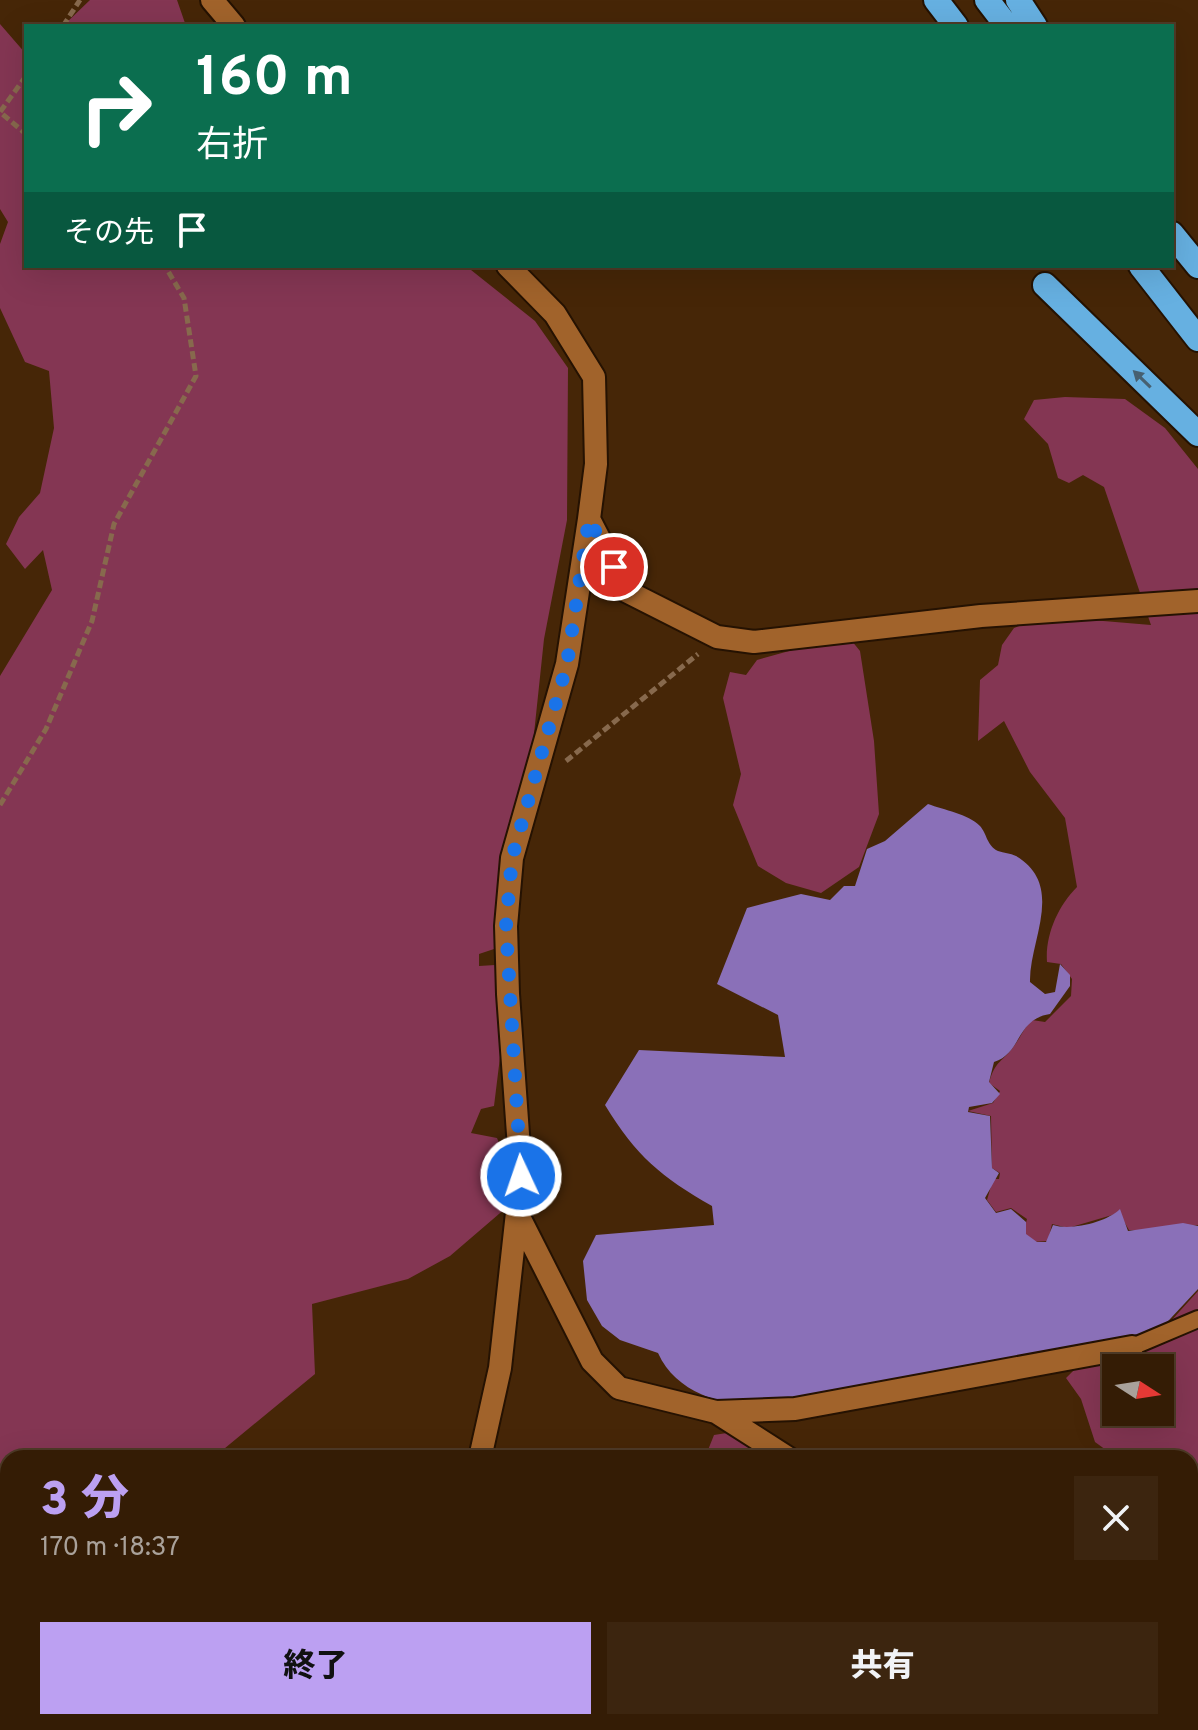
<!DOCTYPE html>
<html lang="ja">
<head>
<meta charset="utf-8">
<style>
  :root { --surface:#341c05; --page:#3c250f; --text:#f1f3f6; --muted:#a9a19a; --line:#4e3a27; --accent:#bca0f2 }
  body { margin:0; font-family:Overpass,"Noto Sans JP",sans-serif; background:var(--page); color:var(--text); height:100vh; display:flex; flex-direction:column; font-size:30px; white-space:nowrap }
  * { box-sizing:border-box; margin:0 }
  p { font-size:26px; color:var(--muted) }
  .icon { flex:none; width:44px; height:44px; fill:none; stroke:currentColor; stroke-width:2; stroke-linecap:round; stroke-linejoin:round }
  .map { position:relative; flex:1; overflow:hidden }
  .sheet { position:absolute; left:0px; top:1450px; width:1198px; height:280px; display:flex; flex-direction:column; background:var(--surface); border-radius:24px 24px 0 0; box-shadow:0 8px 32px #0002,0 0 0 2px var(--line) }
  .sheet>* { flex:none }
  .top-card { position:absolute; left:24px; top:24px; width:1150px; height:244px; border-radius:0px; box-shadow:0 8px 32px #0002,0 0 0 2px var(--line); background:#0b6e4f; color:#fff; overflow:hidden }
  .needle { width:52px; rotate:102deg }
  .fabs { position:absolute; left:1102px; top:1354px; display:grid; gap:16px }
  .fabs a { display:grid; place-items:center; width:72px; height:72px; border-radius:0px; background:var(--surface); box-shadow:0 8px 32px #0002,0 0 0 2px var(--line); font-size:40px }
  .pin { position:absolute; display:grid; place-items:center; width:68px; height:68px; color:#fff; margin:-34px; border:4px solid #fff; border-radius:50%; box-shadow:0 2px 8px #0007 }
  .me { position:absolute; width:88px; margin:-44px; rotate:357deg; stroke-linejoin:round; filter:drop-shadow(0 0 6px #0008) }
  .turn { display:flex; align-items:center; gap:28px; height:168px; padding:0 40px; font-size:36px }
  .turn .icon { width:104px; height:104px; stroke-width:2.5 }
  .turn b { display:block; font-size:56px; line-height:68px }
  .then { display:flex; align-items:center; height:76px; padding:0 40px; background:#0003; gap:16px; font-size:30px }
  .round { display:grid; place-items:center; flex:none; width:84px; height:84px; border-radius:0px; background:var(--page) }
  .head { display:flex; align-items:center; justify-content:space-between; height:136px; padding:0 40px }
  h1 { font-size:48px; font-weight:800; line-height:60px; color:var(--accent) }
  .button { display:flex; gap:16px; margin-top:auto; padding:16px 40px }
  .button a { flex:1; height:92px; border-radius:0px; background:var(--accent); color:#111; font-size:32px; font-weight:800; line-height:92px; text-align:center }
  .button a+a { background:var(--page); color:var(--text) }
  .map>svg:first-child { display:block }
  .forest { fill:#843653; fill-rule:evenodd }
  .water { fill:#8a70b8 }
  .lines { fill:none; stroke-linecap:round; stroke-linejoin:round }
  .service-casing { stroke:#251202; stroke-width:20 }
  .minor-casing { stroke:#251202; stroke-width:26 }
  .motorway-casing { stroke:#251202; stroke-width:28 }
  .path { stroke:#87694d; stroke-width:5; stroke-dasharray:8 4; stroke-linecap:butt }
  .service { stroke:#a1632b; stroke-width:16 }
  .minor { stroke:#a1632b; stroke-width:22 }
  .motorway { stroke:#66b0e1; stroke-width:24 }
  .oneway { fill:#476070 }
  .route { stroke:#1a73e8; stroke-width:14; stroke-dasharray:0 25.2 }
</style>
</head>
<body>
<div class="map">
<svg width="1198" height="1730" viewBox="0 0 1198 1730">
  <rect width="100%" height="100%" fill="#462607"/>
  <path class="forest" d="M90,0H177L186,26H63Z
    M0,24L26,54V266H466L535,321L568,368L567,520L544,639L515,914L494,949L479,954V966L495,965L509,984L494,1106L481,1109L471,1133L497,1138L521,1195L450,1256L408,1279L312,1304L315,1374L213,1458H8V1722H112L117,1730H0V676L52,590L43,550L25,569L6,544L19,517L40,493L54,428L49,371L25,362L0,308V244L8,222L0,209Z
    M1065,397L1125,399L1165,428L1198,469V1225L1151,1231L1129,1230L1119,1213L1068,1228L1052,1224L1048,1241L1032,1242L1023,1234L1027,1219L1011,1208L996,1212L987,1200L993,1179H999L1000,1173L992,1168L991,1116L968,1111L993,1103L1000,1091L989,1083C995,1060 1003,1062 1014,1046C1021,1037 1023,1029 1032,1020L1045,1022L1071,996L1072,979L1061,964L1047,962C1045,935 1058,906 1077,887L1065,818L1030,772L1004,721L978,741L980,680L998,665L1002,645L1014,628L1044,616L1151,625L1104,487L1083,475L1069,483L1058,478L1048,444L1024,419L1034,400Z
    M847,635L860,651L874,741L879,814L859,867L821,893L786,883L758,866L733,805L741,774L723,698L730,672L746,675L757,660Z
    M1198,1291V1571C1185,1555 1187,1521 1194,1501L1190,1495V1458H1117L1095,1442L1081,1399L1066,1378L1079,1365L1089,1368C1111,1346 1129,1337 1160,1333ZM1116,1368H1160V1412H1116Z
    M746,1430L797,1458H710L706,1455L714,1435Z
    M741,1722H962L961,1726L945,1730H746Z"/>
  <path class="water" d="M928,804C944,810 968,814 980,826C987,834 987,846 998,851C1004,853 1010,853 1016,856C1066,886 1029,940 1030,982L1045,994L1055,992L1060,964L1070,975V986L1050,1014C1016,1019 1022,1053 994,1062L989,1082L1000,1094L992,1103L969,1107L968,1112L990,1116L992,1168L999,1173L985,1198L996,1213L1011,1209L1026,1222V1234L1037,1242H1046L1053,1225C1071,1231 1107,1222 1120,1209L1128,1231L1183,1223L1198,1226V1289L1157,1333L1130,1336L1106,1349L762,1407C721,1405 676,1393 658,1353L620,1340L602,1326L587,1300L583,1261L596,1235L714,1225L712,1206C661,1177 636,1156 605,1105L639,1050L785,1057L778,1015L717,984L747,908L801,894L830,900L844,886H855L867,849L885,841Z"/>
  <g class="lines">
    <g class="service-casing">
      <path id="service" d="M1132,1347L1198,1319"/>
    </g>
    <g class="minor-casing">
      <path id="minor" d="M212,0L234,26
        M508,266L555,314L594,377L596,464L589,519L626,591L717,637L754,642L981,616L1198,601
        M519,1217L592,1361L619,1388L716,1412L788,1458
        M716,1412L795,1409L1132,1347
        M480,1458L500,1368L521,1176L508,994L506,926L512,858L567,664L589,519
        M1027,1722L1032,1730
        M393,1730L397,1722
        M1167,1730L1198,1725"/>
    </g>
    <g class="motorway-casing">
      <path id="motorway" d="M936,0L956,26
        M987,0L1007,26
        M1018,0L1035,26
        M1172,234L1198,266
        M1141,266L1198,339
        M1045,285L1198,434"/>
    </g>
    <path class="path" d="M63,26L80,0
      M26,76L0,112L26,134
      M566,761L698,654
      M0,805L46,729L92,621L114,524L196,376L184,298L165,266"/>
    <use href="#service" class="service"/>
    <use href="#minor" class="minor"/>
    <use href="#motorway" class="motorway"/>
  </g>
  <defs><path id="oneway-solid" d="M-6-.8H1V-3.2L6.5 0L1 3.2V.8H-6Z" transform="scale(2)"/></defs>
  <use class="oneway" href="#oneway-solid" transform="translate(1142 379) rotate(-136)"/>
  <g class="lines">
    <path class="route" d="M521,1176L506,926L512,858L567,664L589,519L614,567"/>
  </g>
</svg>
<div class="fabs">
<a><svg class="needle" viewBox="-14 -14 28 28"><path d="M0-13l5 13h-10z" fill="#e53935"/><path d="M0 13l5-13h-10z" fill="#a9a19a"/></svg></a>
</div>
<div class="pin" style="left:614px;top:567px;background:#d93025"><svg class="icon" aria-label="arrive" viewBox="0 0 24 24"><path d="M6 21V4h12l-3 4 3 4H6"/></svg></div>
<svg class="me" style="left:521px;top:1176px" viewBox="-20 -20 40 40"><circle r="17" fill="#1a73e8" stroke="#fff" stroke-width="3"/><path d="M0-11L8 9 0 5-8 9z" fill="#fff"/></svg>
<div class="top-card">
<div class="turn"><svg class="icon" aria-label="right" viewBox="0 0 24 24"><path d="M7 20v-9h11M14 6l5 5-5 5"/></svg><div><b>160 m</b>右折</div></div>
<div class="then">その先<svg class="icon" aria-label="arrive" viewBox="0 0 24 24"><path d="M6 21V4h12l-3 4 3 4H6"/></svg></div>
</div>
<section class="sheet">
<div class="head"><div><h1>3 分</h1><p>170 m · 18:37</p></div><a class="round"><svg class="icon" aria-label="close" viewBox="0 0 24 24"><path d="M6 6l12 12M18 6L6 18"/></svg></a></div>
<div class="button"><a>終了</a><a>共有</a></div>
</section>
</div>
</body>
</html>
